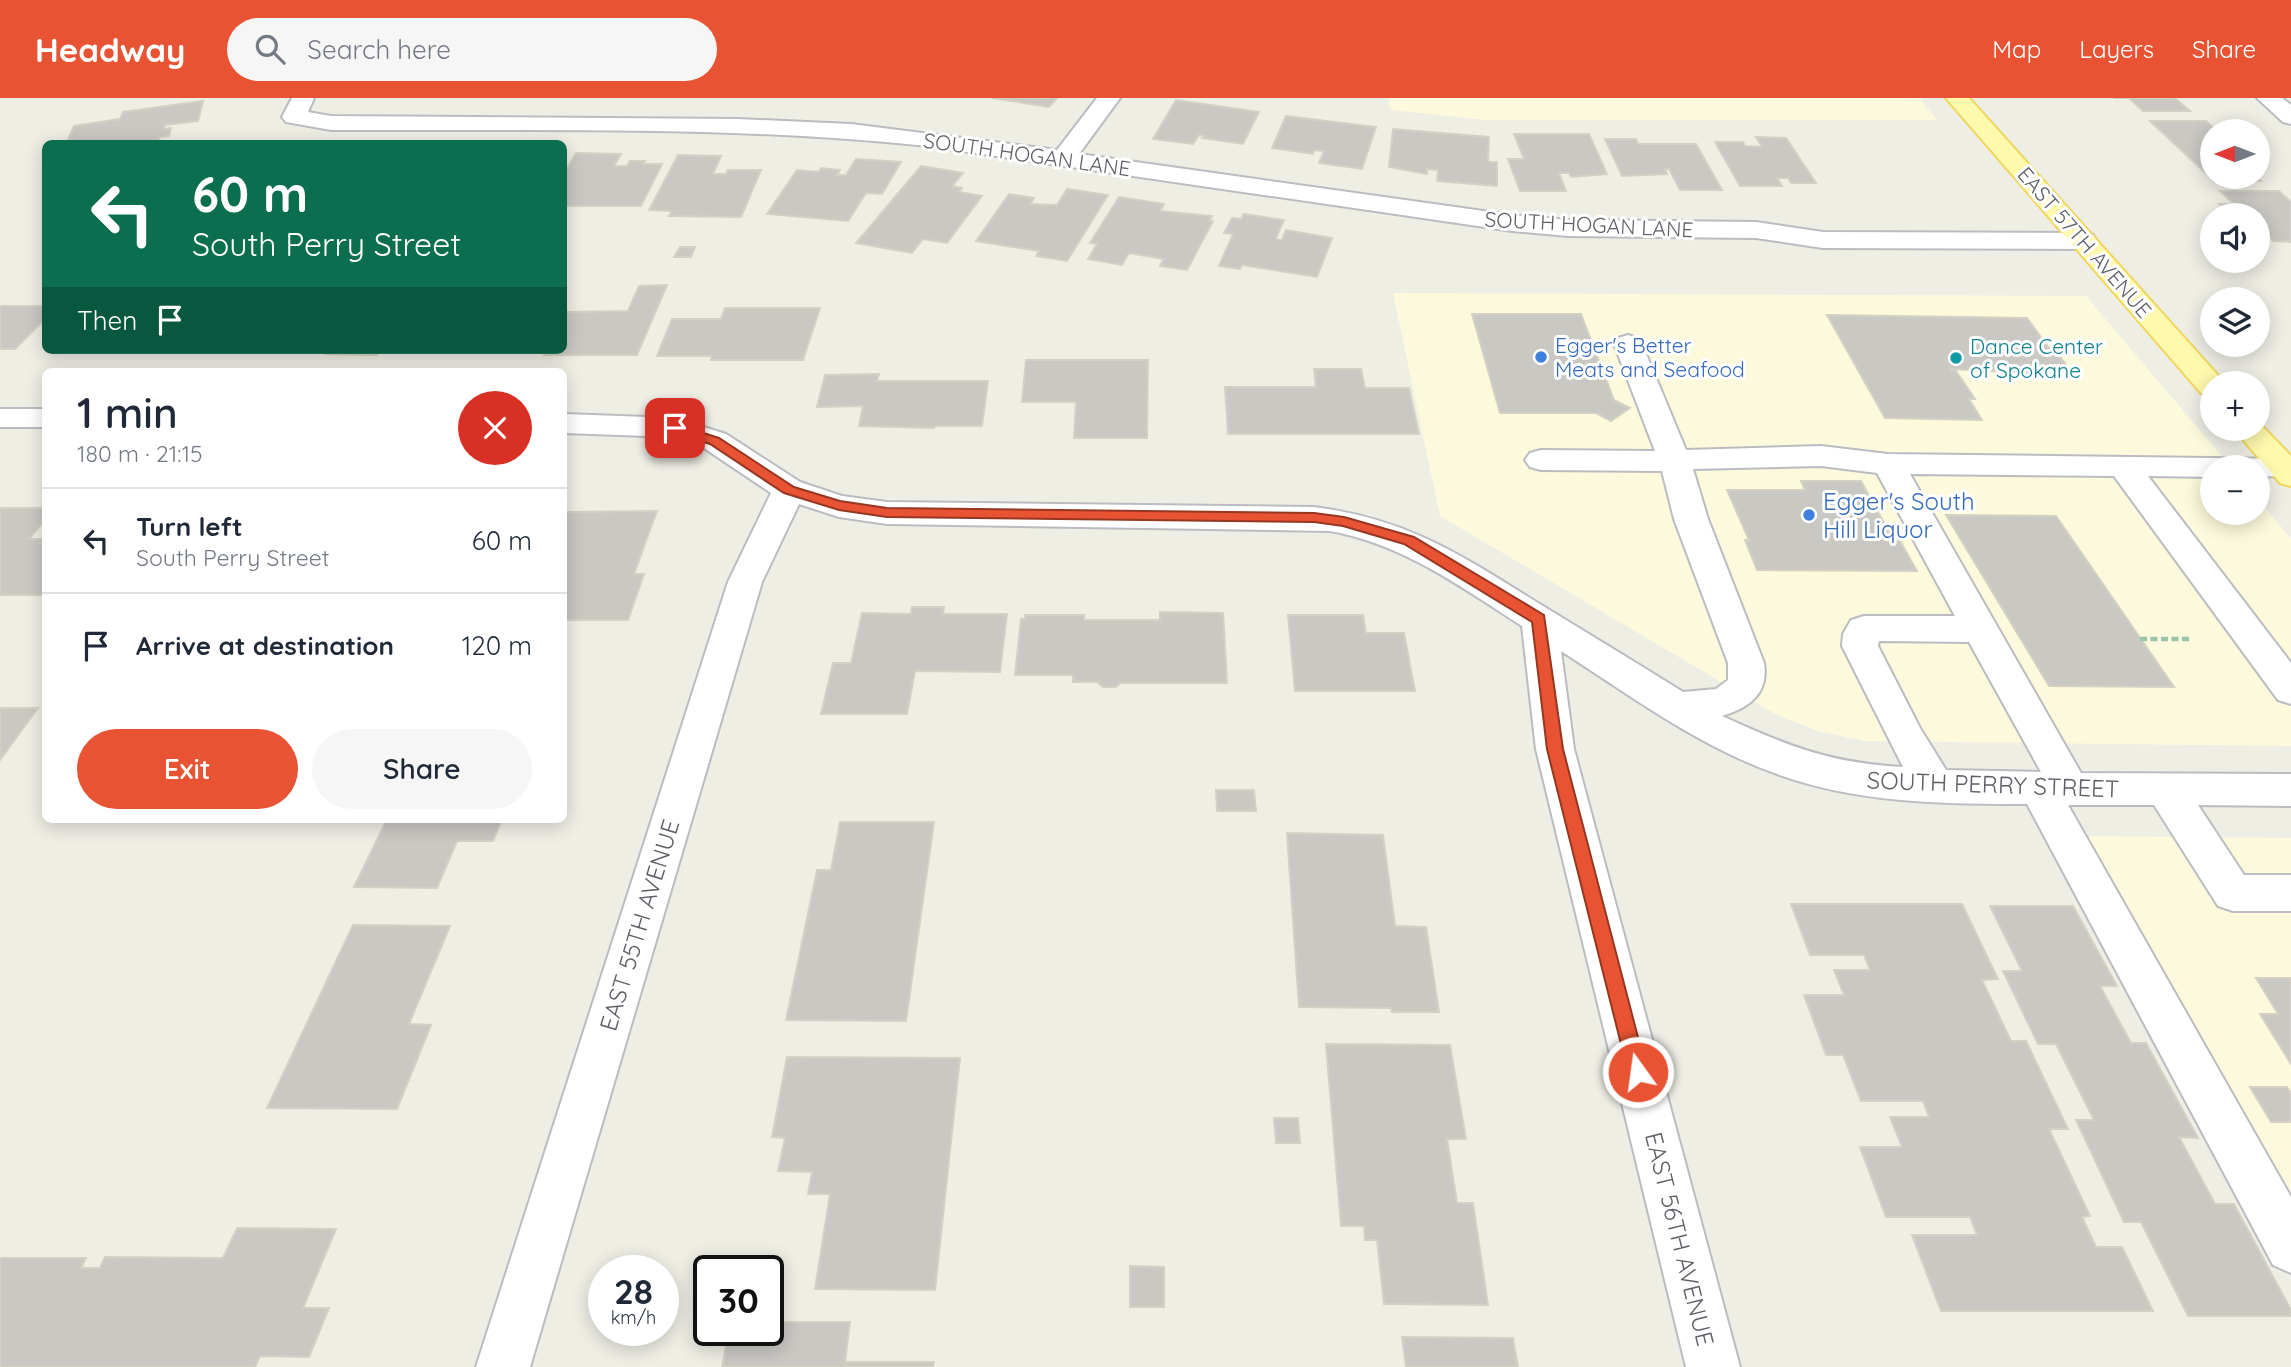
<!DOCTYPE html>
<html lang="en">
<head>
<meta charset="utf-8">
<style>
  :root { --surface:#fff; --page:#f6f6f7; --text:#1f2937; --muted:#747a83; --line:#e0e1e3; --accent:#e85333 }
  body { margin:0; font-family:Quicksand,sans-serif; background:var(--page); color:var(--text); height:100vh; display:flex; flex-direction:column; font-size:26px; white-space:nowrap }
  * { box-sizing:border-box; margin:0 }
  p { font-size:23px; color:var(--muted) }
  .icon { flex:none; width:38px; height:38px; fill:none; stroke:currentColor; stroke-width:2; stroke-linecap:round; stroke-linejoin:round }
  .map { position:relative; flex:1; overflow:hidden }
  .panel { position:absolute; left:42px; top:270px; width:525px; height:455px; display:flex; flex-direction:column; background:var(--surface); border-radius:10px; box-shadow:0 4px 18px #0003 }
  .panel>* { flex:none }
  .guide { position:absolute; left:42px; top:42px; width:525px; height:214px; border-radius:10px; box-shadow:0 4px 18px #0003; background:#0b6e4f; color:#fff; overflow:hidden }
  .needle { width:46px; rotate:270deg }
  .controls { position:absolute; left:2200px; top:21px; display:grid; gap:14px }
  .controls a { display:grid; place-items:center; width:70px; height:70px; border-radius:50%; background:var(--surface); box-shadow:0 4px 18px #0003; font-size:35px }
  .speed { position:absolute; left:588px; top:1157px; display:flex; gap:14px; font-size:35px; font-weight:700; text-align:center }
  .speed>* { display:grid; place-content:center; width:91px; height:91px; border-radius:50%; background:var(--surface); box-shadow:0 4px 18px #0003; line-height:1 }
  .speed small { font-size:18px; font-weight:400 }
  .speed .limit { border:4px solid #111; border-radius:10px; background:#fff; color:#111 }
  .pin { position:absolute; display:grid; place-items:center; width:60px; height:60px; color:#fff; margin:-30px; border-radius:14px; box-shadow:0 4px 10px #0006 }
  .me { position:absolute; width:77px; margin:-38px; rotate:346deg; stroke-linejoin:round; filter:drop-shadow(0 0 5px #0008) }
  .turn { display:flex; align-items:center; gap:24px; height:147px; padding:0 35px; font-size:32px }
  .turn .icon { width:91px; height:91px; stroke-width:2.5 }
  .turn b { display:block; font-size:49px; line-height:60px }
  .then { display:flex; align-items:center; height:66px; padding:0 35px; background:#0003; gap:14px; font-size:26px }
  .round { display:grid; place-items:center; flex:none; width:74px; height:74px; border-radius:37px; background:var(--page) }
  .summary { display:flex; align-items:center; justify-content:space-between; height:119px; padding:0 35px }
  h1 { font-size:42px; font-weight:600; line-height:52px }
  .action { display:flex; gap:14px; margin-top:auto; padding:14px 35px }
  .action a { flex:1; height:80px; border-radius:42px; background:var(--accent); color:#fff; font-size:28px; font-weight:600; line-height:80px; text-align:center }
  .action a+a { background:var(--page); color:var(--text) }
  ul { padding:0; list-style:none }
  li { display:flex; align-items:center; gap:21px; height:105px; padding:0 35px; border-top:2px solid var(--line) }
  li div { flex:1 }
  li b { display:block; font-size:26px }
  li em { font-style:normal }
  header { display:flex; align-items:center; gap:42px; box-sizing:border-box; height:98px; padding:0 35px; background:var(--accent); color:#fff }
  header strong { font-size:33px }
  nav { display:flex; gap:38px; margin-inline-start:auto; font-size:24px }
  .search { width:490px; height:63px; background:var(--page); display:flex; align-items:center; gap:18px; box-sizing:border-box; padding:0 24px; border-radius:38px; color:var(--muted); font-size:26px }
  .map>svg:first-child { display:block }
  .commercial { fill:#fdf9dc }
  .building { fill:#cac8c3; stroke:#d4d1c4; stroke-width:2 }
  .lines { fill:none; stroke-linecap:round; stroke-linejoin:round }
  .minor-casing { stroke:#babcc1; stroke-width:4 }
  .major-casing { stroke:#f0d65e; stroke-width:4 }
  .path { stroke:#9ac5ab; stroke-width:4.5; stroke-dasharray:7 3.5; stroke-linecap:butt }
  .minor { fill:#fff; fill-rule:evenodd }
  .major { fill:#fef9ac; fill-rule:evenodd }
  .route { fill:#e85333; stroke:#973621; stroke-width:2 }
  .shop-dot { fill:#3f7fe0; stroke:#fff; stroke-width:2.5 }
  .culture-dot { fill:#0f9aa8; stroke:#fff; stroke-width:2.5 }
  .labels { text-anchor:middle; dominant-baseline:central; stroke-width:6; stroke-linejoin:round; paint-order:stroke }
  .far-street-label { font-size:21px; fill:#5d6066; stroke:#fff }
  .far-shop-label { font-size:21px; fill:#366cbe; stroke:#fff; text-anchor:start }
  .far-culture-label { font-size:21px; fill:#0d838f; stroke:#fff; text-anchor:start }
  .shop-label { font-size:24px; fill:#366cbe; stroke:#fff; text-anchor:start }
  .street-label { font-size:24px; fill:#5d6066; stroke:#fff }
</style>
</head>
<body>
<header>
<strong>Headway</strong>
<div class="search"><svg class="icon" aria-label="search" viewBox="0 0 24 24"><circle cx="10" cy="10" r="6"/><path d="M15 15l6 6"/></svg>Search here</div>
<nav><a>Map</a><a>Layers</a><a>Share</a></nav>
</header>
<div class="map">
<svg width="2291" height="1269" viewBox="0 0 2291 1269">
  <rect width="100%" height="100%" fill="#efeee5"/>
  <path class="commercial" d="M1388,0H1919L1937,22H1486L1391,12Z
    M1393,195L2086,198L2231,369H2212V415H2258V401L2291,441V648L1866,643L1820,634L1777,617L1440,418Z
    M2065,738L2291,740V1148Z"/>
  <path class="building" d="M992,0H1057L1049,9Z
    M2113,0H2175L2190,13H2143L2129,0Z
    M1176,2L1259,14L1243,46L1202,40L1204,38L1199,37L1193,46L1153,41Z
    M203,3L198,23L165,27L164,31L171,30L169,38L160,39L158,46H66L74,28L120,21L123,14Z
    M1286,18L1376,29L1362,71L1319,65L1324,53L1314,52L1313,56L1272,50Z
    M2150,23H2206L2217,33H2212V79H2257L2261,83H2214Z
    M1393,31L1489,39L1488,64H1497V88L1437,83L1438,72L1427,71V76L1389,69Z
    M1514,36H1589L1607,76L1571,79L1569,75H1559L1566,93H1520L1508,61H1524Z
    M1756,39L1786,40L1816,85H1791L1788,80H1777L1782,88H1740L1715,44H1743L1745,48L1762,49Z
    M1605,41H1636L1638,46H1696L1722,92H1680L1669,71H1665L1667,76L1622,78Z
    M576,55L621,56L614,68H627L630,63H645L643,66H662L641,108H564V76Z
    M678,57L721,58L713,76H726L728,72H761L741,119L669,118L672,113L649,112Z
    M856,61L901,64L882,96L866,95L848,123L767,116L797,72L819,74L821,70L840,72L837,77H846Z
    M921,68L963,75L952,88L962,90L959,94L982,98L947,145L923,141L912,155L856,145Z
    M1067,91L1108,97L1067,163L1036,158L1039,153L976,143L1009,96L1034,100L1030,106L1057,107Z
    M2220,93H2279L2291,104V144L2273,143L2258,128V117H2231L2219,106H2234Z
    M1119,99L1164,106L1160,113L1212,118L1209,123H1213L1187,172L1160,168L1164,161L1129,155L1122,167L1088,161L1097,146L1090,145Z
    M1244,116L1284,122L1276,140L1278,142H1282L1286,132L1332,140L1317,179L1242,167L1240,171L1219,168L1233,136L1224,135L1232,120L1241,121Z
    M680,149H695L691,159H674Z
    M667,187L637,257H544L547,252H564V214L628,213L639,188Z
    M0,208H46V220L15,251H0Z
    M725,210H820L803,262H711L712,258H657L672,221H721Z
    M1472,216H1581L1614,302L1630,310L1611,323L1596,315H1500Z
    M1827,217L2027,220L2049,250H2053L2071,273L2027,272L2029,275L1950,271L1956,273L1975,301H1969L1982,322L1885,320Z
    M183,252H247L245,255L181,254Z
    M329,252H380L377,257L326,256Z
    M1026,262H1148L1147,340H1074L1076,304H1022Z
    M1314,271H1361L1365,290H1409L1419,336H1228L1225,289H1316Z
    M879,276L877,283H988L982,328H935L934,330L859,328L863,308L817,309L825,277Z
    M1801,383H1861L1894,443H1900L1917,473L1757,472L1745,442H1749L1727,392H1805Z
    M0,410H46V421L29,441H44L40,445H46V497H0Z
    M657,413L634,476H644L628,522H564V414Z
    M1946,417L2056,418L2174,589L2049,588Z
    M912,509H944L943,516H1007L1000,574L915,573L907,616H821L833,565H851L862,515L911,516Z
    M1160,514L1223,515L1227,585H1120L1116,589H1103L1097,584H1073V577H1015L1021,521H1025V517H1084V522H1160Z
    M1288,517H1363L1366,535H1404L1415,593H1295Z
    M0,610H38L0,662Z
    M1216,692H1254L1256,713H1217Z
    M387,721H502L493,743H457L437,790L354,789Z
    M840,724H934L906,923L786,922L817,772H831Z
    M1287,735L1383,737L1395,828L1426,829L1439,914H1392L1391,910L1299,909Z
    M1791,806H1962L1998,881L1982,882L2011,943H2026L2068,1031H2049L2090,1118L2082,1119L2096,1149H2122L2153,1213H1941L1912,1137H1977L1970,1119H1886L1860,1049H1902L1890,1019H1929L1923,1003H1861L1843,957H1826L1804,897H1844L1834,872H1870L1864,857H1810Z
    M1990,808H2073L2117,888H2100L2131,945H2146L2198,1040L2179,1039L2215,1106H2234L2291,1212V1218H2188L2141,1124H2124L2076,1022H2094L2056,946H2038L2003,873H2022Z
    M353,827L450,828L409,926L431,927L397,1011L267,1010Z
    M2256,880H2291V966L2260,916H2278Z
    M1326,946L1450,947L1466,1041H1447L1457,1105H1473L1488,1207L1384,1206L1377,1142H1365L1364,1128H1341Z
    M787,959L960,960L935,1192L815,1191L830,1096H808L812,1074L778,1073L785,1040L772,1039Z
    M2250,989H2287L2291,995V1024H2271Z
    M1274,1020H1298L1300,1045H1276Z
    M237,1130L336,1131L303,1210H329L309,1259L260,1258L255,1269H0V1160H86L81,1170H100L105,1159L223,1160Z
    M1130,1168L1164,1169V1209H1130Z
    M768,1224H850L845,1264H934L933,1269H722L729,1232H768Z
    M1402,1239L1513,1240L1518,1269H1406Z"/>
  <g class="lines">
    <g class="minor-casing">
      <path id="minor" d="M292,0H314L308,14L331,18L738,21L851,26L1057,52L1097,0H1120L1079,56L1512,117L1568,122L1756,124L1823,134L2084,135L2093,137L2097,143L2093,149L2084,151L1823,150L1756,140L1568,138L1512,133L927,48C729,27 529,33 331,32L286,24L282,19Z
        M2257,0H2282L2291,7V26L2283,24Z
        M1628,237L1638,240L1642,246L1686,352L1821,348L1888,356L2291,361V377L2258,379V369H2212V379L2148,378L2291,565V606L2278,602L2114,378L1910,376L2081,675L2291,676V708L2198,707L2244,777H2291V813H2233L2218,808L2154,707H2068L2291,1099V1175L2273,1167L2027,706C1940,706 1851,705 1769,673C1694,645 1628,596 1561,553L1574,651L1740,1269H1686L1536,651L1522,528C1461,489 1403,446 1330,433L887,426L839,419L799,406L762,484L530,1269H476L728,484L771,395L704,350L672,339L564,335V316L675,320L726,336L800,384L842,398L887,404L1314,409C1408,421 1459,456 1538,505C1586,534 1635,564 1683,594L1716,591L1728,582V565L1674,421L1662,373L1541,372L1530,369L1525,362L1530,355L1541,352L1655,353L1614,246L1618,240ZM1821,368L1877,375L1955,518H1864L1851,522L1843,536L1842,548L1903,669C1829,665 1788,648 1722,618C1749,610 1769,596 1764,565L1708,421L1693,371ZM1879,543L1969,544L2041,674L1946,672L1920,630L1878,548Z
        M0,311H46V329H0Z"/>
    </g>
    <g class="major-casing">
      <path id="major" d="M1946,0H1969L2223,283L2224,285H2212V298L2201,295Z
        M2258,324L2291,358V388L2280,385L2234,331H2258Z"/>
    </g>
    <path class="path" d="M2140,541H2192"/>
    <use href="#minor" class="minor"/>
    <use href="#major" class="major"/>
  </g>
  <path class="route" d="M675,326L719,340L794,389L840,403L887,410L1314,415L1344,419L1414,439L1544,517L1563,651L1647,974L1645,980L1638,983L1631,980L1628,974L1547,651L1532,524L1404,446L1343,428L1314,424L887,419L839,412L784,395L710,346L670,333V328Z"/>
  <g class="shop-dot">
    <circle cx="1541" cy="259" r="7"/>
    <circle cx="1809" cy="417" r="7"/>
  </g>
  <circle class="culture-dot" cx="1956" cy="260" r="7"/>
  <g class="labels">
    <g class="far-street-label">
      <text transform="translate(1027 56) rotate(8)">SOUTH HOGAN LANE</text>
      <text transform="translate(1589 126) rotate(3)">SOUTH HOGAN LANE</text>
      <text transform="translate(2085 144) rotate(49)">EAST 57TH AVENUE</text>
    </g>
    <g class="far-shop-label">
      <text x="1555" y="247">Egger's Better<tspan x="1555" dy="24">Meats and Seafood</tspan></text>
    </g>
    <g class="far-culture-label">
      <text x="1970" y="248">Dance Center<tspan x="1970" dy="24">of Spokane</tspan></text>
    </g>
    <g class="shop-label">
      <text x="1823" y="403">Egger's South<tspan x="1823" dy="28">Hill Liquor</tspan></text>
    </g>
    <g class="street-label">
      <text transform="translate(1993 686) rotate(2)">SOUTH PERRY STREET</text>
      <text transform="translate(639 827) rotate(-73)">EAST 55TH AVENUE</text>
      <text transform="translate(1680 1141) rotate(76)">EAST 56TH AVENUE</text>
    </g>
  </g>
</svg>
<div class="controls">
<a><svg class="needle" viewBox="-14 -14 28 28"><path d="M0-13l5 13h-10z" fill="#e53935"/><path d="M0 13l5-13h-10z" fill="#747a83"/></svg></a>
<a><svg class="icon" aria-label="sound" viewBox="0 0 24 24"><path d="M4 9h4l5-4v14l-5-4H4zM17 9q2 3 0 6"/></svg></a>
<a><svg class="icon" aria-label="layers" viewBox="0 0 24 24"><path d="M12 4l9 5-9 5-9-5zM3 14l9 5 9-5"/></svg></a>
<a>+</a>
<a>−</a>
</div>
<div class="speed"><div>28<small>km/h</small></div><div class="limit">30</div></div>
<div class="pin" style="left:675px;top:330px;background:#d93025"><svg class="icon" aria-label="arrive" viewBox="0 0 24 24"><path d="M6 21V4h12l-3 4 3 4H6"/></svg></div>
<svg class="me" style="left:1638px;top:974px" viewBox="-20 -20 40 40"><circle r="17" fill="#e85333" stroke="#fff" stroke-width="3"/><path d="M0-11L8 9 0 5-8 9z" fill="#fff"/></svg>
<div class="guide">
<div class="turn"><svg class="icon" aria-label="left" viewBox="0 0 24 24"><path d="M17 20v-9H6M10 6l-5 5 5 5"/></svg><div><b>60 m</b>South Perry Street</div></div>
<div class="then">Then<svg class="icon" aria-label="arrive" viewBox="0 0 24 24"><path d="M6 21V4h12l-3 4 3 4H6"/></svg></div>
</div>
<section class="panel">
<div class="summary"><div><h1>1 min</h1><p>180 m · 21:15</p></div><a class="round" style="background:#d93025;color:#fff"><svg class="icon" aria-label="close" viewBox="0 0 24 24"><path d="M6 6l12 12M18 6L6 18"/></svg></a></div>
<ul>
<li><svg class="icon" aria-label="left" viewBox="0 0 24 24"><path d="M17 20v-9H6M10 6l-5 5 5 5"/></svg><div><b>Turn left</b><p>South Perry Street</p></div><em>60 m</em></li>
<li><svg class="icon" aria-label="arrive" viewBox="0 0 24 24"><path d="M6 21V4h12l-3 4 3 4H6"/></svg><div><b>Arrive at destination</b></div><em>120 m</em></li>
</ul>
<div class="action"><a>Exit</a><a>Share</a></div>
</section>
</div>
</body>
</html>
